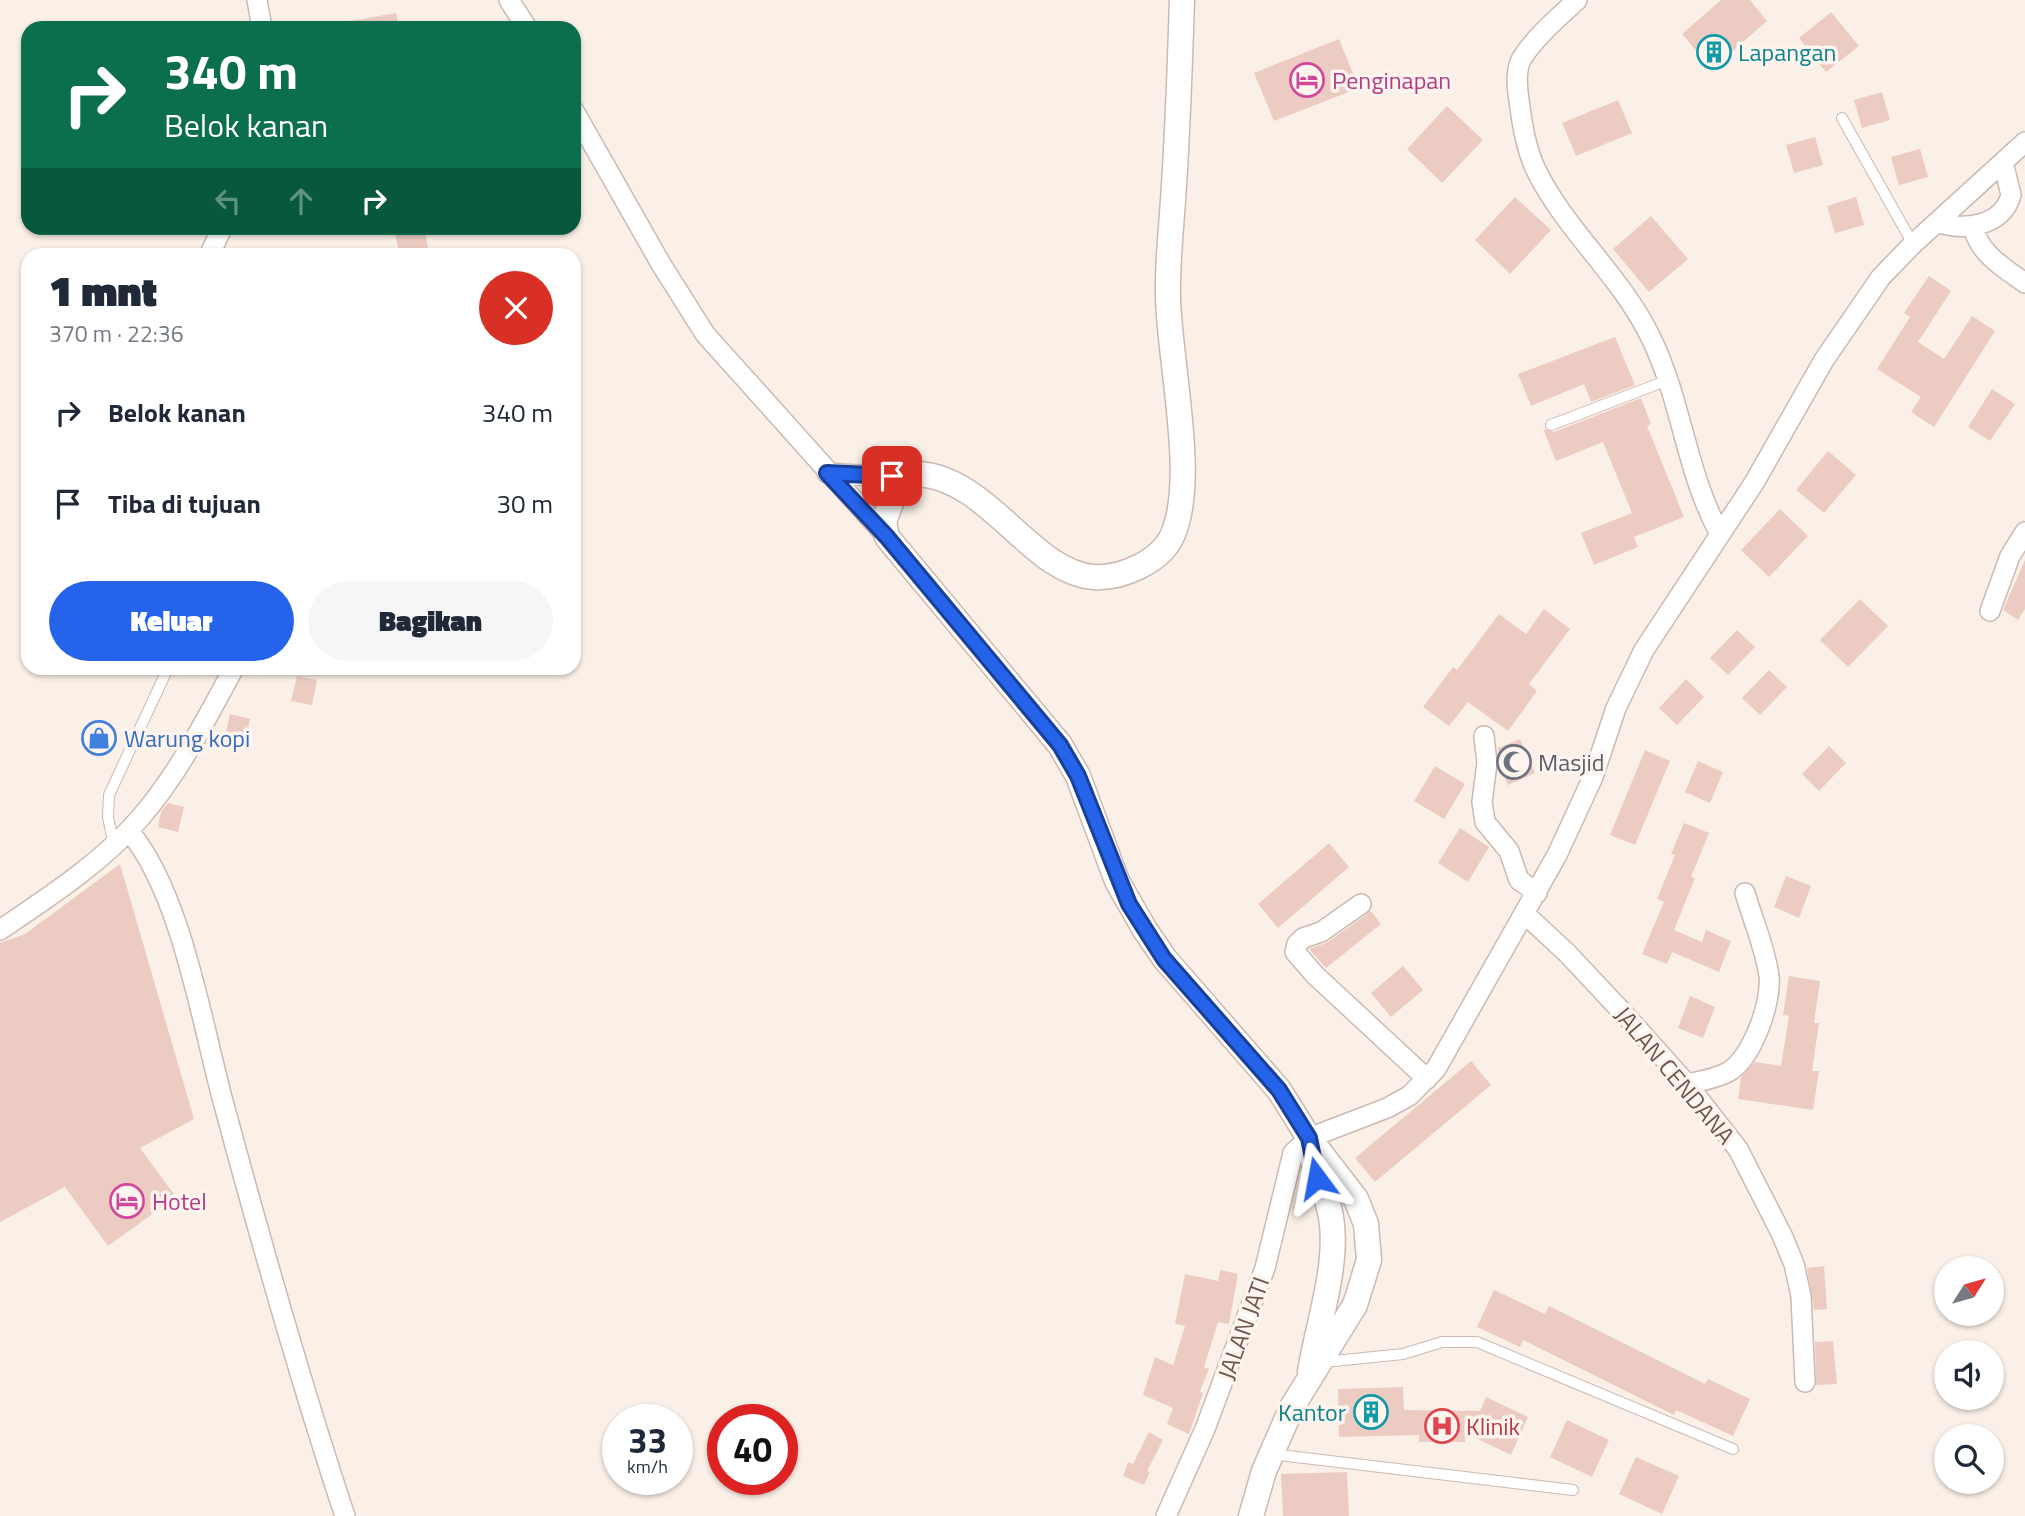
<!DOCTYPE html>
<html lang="id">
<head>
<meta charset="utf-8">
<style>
  :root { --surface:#fff; --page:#f6f6f7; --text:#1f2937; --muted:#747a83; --accent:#2563eb }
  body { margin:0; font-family:"Titillium Web",sans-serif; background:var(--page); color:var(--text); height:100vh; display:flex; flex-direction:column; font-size:26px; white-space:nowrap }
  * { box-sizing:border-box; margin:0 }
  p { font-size:23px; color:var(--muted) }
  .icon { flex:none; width:38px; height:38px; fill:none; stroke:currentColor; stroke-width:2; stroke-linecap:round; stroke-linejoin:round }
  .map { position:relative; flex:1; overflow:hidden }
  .drawer { position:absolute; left:21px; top:248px; width:560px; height:427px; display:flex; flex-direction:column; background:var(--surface); border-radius:21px; box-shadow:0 2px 5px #0004 }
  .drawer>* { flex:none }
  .top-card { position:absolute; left:21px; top:21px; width:560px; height:214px; border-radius:21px; box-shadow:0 2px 5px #0004; background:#0b6e4f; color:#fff; overflow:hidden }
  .needle { width:46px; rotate:53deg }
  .fabs { position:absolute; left:1934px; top:1256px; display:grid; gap:14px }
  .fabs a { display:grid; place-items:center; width:70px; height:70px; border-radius:50%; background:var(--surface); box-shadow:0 2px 5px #0004; font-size:35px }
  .speed { position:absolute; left:602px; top:1404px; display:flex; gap:14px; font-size:35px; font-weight:700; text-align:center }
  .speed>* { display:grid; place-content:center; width:91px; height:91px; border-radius:50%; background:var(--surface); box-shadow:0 2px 5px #0004; line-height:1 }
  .speed small { font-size:18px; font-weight:400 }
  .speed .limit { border:10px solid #d22; background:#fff; color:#111 }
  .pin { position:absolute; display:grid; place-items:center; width:60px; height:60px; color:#fff; margin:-30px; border-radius:14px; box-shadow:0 4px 10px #0006 }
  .me { position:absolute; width:77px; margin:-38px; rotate:347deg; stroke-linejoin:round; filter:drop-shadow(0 0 5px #0008) }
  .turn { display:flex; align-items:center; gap:24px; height:147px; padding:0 28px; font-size:32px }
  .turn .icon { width:91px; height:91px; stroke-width:2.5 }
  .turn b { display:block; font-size:49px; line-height:60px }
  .lanes { display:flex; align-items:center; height:66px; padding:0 28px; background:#0003; justify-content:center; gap:35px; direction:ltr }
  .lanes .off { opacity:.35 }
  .round { display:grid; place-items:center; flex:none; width:74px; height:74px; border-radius:37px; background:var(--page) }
  .summary { display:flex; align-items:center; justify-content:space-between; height:119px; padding:0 28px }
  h1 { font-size:42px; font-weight:800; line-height:52px }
  .button { display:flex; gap:14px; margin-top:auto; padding:14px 28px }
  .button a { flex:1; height:80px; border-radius:42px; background:var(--accent); color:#fff; font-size:28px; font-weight:800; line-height:80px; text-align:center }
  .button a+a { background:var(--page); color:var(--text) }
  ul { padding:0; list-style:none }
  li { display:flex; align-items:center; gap:21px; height:91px; padding:0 28px }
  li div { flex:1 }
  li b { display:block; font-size:26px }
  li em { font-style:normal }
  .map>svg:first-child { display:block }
  .building { fill:#ecccc2 }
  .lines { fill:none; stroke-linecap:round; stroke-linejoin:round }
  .service-casing { stroke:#ccb9b2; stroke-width:12 }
  .minor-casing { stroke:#ccb9b2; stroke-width:22 }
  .tertiary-casing { stroke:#ccb9b2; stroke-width:27 }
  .service { stroke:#fff; stroke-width:10 }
  .minor { stroke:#fff; stroke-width:19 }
  .tertiary { stroke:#fff; stroke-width:24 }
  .route-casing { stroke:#184099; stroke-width:18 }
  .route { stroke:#2563eb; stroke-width:12 }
  .labels { text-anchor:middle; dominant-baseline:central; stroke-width:7; stroke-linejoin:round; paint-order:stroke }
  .culture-label { font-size:24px; fill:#0d838f; stroke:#fdf4ed; text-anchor:start }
  .hotel-label { font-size:24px; fill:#b23c85; stroke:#fdf4ed; text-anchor:start }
  .shop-label { font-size:24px; fill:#366cbe; stroke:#fdf4ed; text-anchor:start }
  .worship-label { font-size:24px; fill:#5b616d; stroke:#fdf4ed; text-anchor:start }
  .street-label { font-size:24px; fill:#70554f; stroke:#fdf4ed }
  .health-label { font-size:24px; fill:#be3a42; stroke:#fdf4ed; text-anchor:start }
</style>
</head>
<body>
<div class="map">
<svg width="2025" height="1516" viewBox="0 0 2025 1516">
  <rect width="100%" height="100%" fill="#faf0e7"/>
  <path class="building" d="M1721,0H1750L1767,21L1712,69L1682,34Z
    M1831,12L1859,46L1826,72L1799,38Z
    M396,13L399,28H352L351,21Z
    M1339,39L1359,88L1274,121L1254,73Z
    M1882,92L1890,120L1862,128L1854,100Z
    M1618,100L1632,133L1576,156L1562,123Z
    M1447,106L1483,140L1442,183L1407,149Z
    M1815,137L1823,165L1794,173L1786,145Z
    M1920,149L1928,177L1899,185L1891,157Z
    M1515,197L1551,230L1510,274L1475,240Z
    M1856,197L1864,225L1835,233L1827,206Z
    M1651,216L1688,259L1649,292L1613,249Z
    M408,228H424L430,256H400L394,230Z
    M1929,276L1951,291L1918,342L1944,359L1972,316L1995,331L1934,427L1911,412L1921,397L1877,369L1910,317L1904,313Z
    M1615,337L1635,385L1591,402L1584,384L1531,406L1518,374Z
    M1992,389L2015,404L1990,441L1968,427Z
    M1641,398L1651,424L1647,426L1684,517L1634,537L1638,547L1594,565L1581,533L1632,513L1603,442L1556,461L1543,429L1554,432Z
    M1828,451L1856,475L1824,513L1796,490Z
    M1780,509L1808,536L1769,577L1741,550Z
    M2025,560V609L2018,620L2003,610Z
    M1860,599L1888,626L1848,667L1820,640Z
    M1544,609L1570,629L1529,684L1537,691L1508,731L1468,702L1449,726L1423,707L1453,667L1457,670L1499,614L1526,634Z
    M1737,630L1755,647L1728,675L1710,658Z
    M1769,670L1787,687L1760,715L1742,698Z
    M297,676L317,680L312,705L291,701Z
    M1686,679L1704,697L1677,725L1659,708Z
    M230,714L250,719L245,744L224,740Z
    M89,722L116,730L108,754L82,745Z
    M1520,739L1535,773L1508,785L1499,764L1498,748Z
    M1829,746L1846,763L1819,791L1802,774Z
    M1645,750L1670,761L1635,845L1610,835Z
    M1698,761L1723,772L1710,803L1685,792Z
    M1435,766L1465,784L1444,819L1414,801Z
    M168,803L184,807L178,832L158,827L161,812Z
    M1684,823L1709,833L1691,877L1695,878L1674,930L1702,942L1706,930L1731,941L1719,972L1672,952L1667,964L1642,954L1664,902L1657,899L1675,855L1671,854Z
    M1460,828L1489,847L1468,882L1438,863Z
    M1329,843L1349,867L1278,928L1258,904Z
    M120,864L194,1119L140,1148L176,1197L108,1246L65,1187L0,1222V943L25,934Z
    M1786,876L1811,886L1799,918L1774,907Z
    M1371,911L1381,924L1326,968L1309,949L1328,942Z
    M1403,966L1423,990L1391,1017L1371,993Z
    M1789,976L1820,981L1814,1023H1819L1812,1071H1819L1813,1110L1738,1099L1741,1077L1755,1062L1781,1066L1789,1016L1783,1015Z
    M1690,996L1715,1007L1703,1038L1678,1028Z
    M1471,1061L1491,1085L1375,1182L1355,1158Z
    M1824,1266L1827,1309L1814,1310L1807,1268Z
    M1220,1270L1238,1274L1229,1324L1218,1322L1204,1367L1209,1369L1200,1391L1203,1393L1189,1434L1167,1424L1173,1408L1143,1395L1155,1357L1173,1365L1185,1326L1175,1324L1185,1274L1218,1281Z
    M1494,1290L1545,1314L1549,1306L1705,1384L1708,1379L1750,1399L1733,1436L1676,1410L1674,1415L1523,1340L1520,1347L1477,1327Z
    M1833,1341L1837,1384L1816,1385L1815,1342Z
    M1403,1387L1404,1410L1480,1411L1486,1397L1528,1417L1511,1455L1465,1433V1442H1419V1435L1339,1437L1338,1389Z
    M1567,1420L1609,1440L1592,1477L1550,1457Z
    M1149,1432L1163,1440L1147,1471L1150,1472L1144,1485L1123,1476L1128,1462L1133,1464Z
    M1636,1457L1679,1476L1662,1514L1619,1494Z
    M1347,1472L1349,1516H1283L1281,1474Z"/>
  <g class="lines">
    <g class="service-casing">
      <path id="service" d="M1842,118L1913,244
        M1551,425L1668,380
        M114,846L108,817L109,795L168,668
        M1324,1362L1403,1354L1442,1342H1477L1733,1449
        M1271,1454L1573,1490"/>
    </g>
    <g class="minor-casing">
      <path id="minor" d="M257,0L262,28
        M509,0L527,28
        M1577,0C1559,17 1536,36 1522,58C1515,70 1517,87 1519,100C1522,124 1526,150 1537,172C1567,232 1622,277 1651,338C1682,401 1686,473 1720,534
        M574,111L661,264L705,334L887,537
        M1937,222C1963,231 2002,227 2011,195L2003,162
        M1973,226C1978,253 2004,268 2025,283
        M209,256L222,228
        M827,473L907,478
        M1990,611L2010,556L2025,532
        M1484,736L1487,763L1482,802L1485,822L1509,851L1519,880L1537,893
        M129,831C182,894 202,1025 224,1105C261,1242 300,1381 345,1516
        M1361,904L1321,932L1303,938L1297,944L1295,952L1315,975L1427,1079
        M1526,915L1567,953L1626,1016L1687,1084L1738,1149L1782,1235L1794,1264L1801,1296L1805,1382
        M0,930C49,897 103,862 141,817C179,773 206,719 234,668
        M1687,1084C1701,1081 1715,1079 1728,1072C1752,1059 1772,1002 1769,976C1765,947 1753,921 1745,893
        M1166,1516L1205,1429L1265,1268L1293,1153L1309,1138L1387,1108L1409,1096L1436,1069L1557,855L1593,777L1616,708L1644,650L1754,483L1824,360L1881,277L1913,244L2025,142"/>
    </g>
    <g class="tertiary-casing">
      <path id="tertiary" d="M1182,0C1180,62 1178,124 1174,185C1172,222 1167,260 1168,297C1169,360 1197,478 1173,534C1162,561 1122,579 1093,577C1031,572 989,478 918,474L897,486L884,522L887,537L1060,745L1078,776L1117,881L1145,930L1165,959L1279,1090L1309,1138L1356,1199L1366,1224L1369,1260L1355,1305L1292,1407L1264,1471L1251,1516
        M1309,1140C1311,1168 1327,1191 1331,1217C1339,1264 1318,1324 1310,1371"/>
    </g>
    <use href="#service" class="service"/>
    <use href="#minor" class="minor"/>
    <use href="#tertiary" class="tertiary"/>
  </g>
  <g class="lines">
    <g class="route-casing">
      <path id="route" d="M892,476L827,473L887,537L1060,745L1078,776L1129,904L1164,959L1279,1090L1309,1138L1317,1178"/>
    </g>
    <use href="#route" class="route"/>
  </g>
  <defs>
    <g id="building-ring" transform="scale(1.75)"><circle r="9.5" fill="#fdf4ed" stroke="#0f9aa8" stroke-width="1.5"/><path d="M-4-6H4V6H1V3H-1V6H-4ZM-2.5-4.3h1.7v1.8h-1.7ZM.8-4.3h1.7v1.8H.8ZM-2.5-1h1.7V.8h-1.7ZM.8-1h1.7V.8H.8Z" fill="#0f9aa8"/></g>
    <g id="hotel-ring" transform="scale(1.75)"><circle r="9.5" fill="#fdf4ed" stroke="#d1479c" stroke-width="1.5"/><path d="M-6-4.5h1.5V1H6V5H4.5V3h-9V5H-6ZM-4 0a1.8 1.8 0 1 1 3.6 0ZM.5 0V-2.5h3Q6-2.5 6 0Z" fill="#d1479c"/></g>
    <g id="shop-ring" transform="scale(1.75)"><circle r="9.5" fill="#fdf4ed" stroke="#3f7fe0" stroke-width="1.5"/><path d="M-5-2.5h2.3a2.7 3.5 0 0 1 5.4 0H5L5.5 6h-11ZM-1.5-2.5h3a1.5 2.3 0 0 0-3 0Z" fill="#3f7fe0"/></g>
    <g id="mosque-ring" transform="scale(1.75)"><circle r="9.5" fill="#fdf4ed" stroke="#6b7280" stroke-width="1.5"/><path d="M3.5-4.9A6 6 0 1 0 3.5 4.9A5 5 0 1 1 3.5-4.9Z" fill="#6b7280"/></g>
    <g id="hospital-ring" transform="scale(1.75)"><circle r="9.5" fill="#fdf4ed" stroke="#e0444e" stroke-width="1.5"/><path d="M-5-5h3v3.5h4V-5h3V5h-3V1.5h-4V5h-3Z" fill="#e0444e"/></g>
  </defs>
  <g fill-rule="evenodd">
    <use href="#building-ring" x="1714" y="52"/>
    <use href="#hotel-ring" x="1307" y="80"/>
    <use href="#shop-ring" x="99" y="738"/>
    <use href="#mosque-ring" x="1514" y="762"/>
    <use href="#hotel-ring" x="127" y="1201"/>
    <use href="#building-ring" x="1371" y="1412"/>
    <use href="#hospital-ring" x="1442" y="1426"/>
  </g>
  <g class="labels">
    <g class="culture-label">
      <text x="1738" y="52">Lapangan</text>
      <text x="1346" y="1412" text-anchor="end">Kantor</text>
    </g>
    <g class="hotel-label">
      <text x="1332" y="80">Penginapan</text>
      <text x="152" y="1201">Hotel</text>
    </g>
    <g class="shop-label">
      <text x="124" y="738">Warung kopi</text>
    </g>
    <g class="worship-label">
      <text x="1538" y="762">Masjid</text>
    </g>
    <g class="street-label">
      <text transform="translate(1675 1075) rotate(50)">JALAN CENDANA</text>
      <text transform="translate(1243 1328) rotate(-70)">JALAN JATI</text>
    </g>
    <g class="health-label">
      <text x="1466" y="1426">Klinik</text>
    </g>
  </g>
</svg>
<div class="fabs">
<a><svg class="needle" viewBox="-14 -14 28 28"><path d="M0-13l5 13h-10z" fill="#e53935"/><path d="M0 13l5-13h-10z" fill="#747a83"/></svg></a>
<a><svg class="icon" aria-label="sound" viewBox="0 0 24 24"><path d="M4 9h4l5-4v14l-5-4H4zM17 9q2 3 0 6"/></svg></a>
<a><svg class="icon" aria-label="search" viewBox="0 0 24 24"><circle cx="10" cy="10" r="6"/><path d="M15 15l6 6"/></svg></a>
</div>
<div class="speed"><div>33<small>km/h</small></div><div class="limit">40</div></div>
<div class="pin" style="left:892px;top:476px;background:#d93025"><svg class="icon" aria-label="arrive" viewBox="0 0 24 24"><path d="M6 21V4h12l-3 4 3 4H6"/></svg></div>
<svg class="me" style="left:1317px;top:1178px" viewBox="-20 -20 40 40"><path d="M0-17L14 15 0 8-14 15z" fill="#2563eb" stroke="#fff" stroke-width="4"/></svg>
<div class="top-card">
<div class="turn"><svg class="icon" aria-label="right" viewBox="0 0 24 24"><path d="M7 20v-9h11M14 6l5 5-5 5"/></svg><div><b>340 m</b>Belok kanan</div></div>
<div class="lanes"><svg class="icon off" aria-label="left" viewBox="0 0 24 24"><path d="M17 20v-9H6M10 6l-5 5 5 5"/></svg><svg class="icon off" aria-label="ahead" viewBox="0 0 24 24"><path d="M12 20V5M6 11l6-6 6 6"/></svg><svg class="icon" aria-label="right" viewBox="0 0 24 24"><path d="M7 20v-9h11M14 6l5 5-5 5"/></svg></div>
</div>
<section class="drawer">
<div class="summary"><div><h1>1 mnt</h1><p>370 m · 22:36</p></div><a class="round" style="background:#d93025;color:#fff"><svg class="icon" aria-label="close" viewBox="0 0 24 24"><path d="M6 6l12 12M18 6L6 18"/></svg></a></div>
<ul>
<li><svg class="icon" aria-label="right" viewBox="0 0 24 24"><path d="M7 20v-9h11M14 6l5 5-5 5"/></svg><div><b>Belok kanan</b></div><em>340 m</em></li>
<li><svg class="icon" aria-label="arrive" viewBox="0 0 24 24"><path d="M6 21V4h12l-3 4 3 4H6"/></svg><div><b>Tiba di tujuan</b></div><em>30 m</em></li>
</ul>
<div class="button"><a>Keluar</a><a>Bagikan</a></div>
</section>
</div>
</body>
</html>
